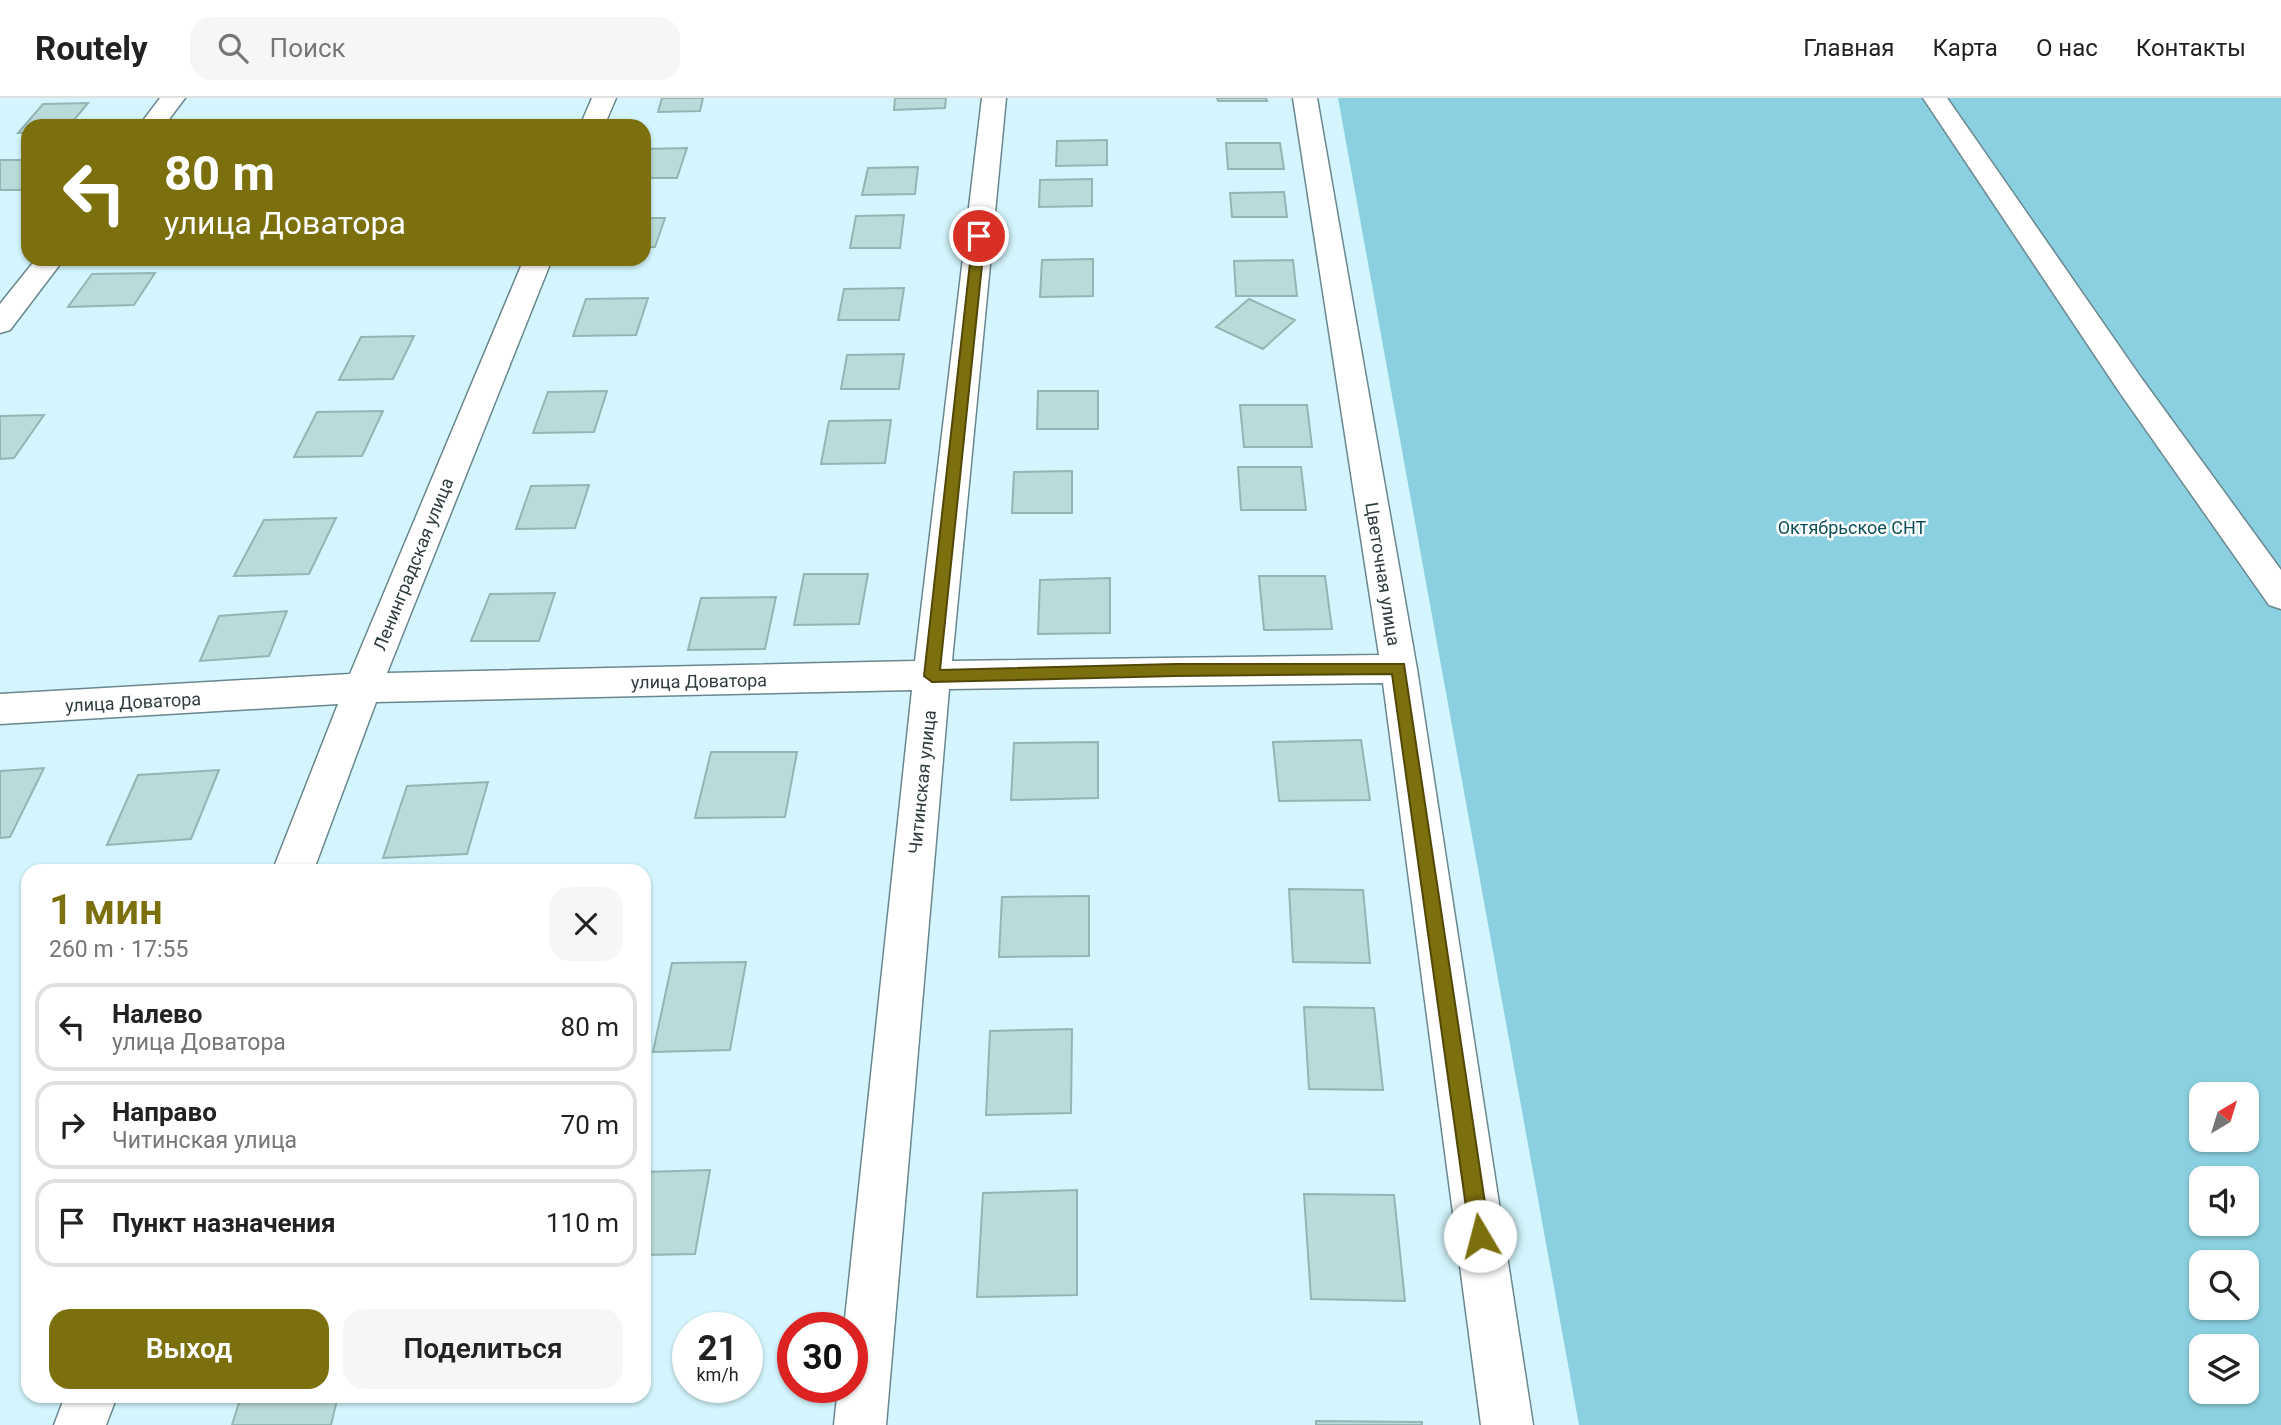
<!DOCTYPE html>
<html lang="ru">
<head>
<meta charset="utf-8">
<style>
  :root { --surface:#fff; --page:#f6f6f6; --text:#222; --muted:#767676; --line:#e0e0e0; --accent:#7c6f0d }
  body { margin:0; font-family:Roboto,sans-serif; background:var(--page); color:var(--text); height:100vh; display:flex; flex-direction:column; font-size:26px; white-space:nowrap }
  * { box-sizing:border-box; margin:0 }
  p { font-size:23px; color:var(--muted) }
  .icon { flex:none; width:38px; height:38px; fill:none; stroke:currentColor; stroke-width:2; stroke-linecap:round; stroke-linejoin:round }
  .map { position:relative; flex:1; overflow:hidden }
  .details { position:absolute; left:21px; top:766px; width:630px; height:539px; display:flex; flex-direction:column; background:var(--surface); border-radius:21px; box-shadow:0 2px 5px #0004 }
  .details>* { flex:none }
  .banner { position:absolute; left:21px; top:21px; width:630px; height:147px; border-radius:21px; box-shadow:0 2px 5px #0004; background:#7c6f0d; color:#fff; overflow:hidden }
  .needle { width:46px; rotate:38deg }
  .fabs { position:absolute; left:2189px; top:984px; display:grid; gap:14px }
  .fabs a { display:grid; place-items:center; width:70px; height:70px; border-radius:14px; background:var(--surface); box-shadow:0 2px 5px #0004; font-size:35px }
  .speed { position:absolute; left:672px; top:1214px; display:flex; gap:14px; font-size:35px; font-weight:700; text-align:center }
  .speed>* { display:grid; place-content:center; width:91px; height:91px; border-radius:50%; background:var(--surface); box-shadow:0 2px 5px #0004; line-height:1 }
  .speed small { font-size:18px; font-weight:400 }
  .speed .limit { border:10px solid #d22; background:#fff; color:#111 }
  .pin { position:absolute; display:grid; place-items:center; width:60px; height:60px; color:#fff; margin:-30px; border:4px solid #fff; border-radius:50%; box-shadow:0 2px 7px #0007 }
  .me { position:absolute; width:77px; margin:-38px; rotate:352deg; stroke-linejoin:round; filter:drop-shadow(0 0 5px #0008) }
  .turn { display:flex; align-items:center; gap:24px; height:147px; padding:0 28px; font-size:32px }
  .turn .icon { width:91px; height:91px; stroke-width:2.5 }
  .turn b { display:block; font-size:49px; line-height:60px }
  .round { display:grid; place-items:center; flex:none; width:74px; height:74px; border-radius:21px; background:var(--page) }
  .head { display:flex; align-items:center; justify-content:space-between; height:119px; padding:0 28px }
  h1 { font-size:42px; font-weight:600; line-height:52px; color:var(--accent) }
  .primary-button { display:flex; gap:14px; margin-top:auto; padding:14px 28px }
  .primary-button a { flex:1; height:80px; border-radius:21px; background:var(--accent); color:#fff; font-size:28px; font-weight:600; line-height:80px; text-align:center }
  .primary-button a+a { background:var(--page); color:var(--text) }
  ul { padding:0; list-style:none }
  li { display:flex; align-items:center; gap:21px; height:88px; margin:0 14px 10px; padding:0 14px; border:4px solid var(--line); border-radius:21px }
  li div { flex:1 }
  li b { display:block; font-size:26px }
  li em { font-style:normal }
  header { display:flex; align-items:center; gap:42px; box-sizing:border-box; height:98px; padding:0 35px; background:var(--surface); border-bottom:2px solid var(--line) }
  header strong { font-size:33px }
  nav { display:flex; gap:38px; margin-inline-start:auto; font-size:24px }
  .search { width:490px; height:63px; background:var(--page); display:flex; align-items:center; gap:18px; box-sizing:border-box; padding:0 24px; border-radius:21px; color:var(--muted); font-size:26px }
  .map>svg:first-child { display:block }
  .green { fill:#8bd0e0; fill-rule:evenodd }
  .building { fill:#b9dbd9; stroke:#94b5b3; stroke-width:2 }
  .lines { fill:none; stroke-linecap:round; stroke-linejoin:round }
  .minor-casing { stroke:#69878e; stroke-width:3 }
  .minor { fill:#fff; fill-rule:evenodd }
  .route { fill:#7c6f0d; stroke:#514808; stroke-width:2 }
  .labels { text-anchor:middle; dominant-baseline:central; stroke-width:5; stroke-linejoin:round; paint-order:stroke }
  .park-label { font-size:18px; fill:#0c4e5a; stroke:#fff }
  .street-label { font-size:18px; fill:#2f3c3f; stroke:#fff }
</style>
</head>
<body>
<header>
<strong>Routely</strong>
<div class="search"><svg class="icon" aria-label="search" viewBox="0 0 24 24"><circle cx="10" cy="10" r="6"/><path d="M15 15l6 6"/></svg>Поиск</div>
<nav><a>Главная</a><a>Карта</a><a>О нас</a><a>Контакты</a></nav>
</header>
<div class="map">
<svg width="2281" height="1327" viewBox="0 0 2281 1327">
  <rect width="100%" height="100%" fill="#d4f5fd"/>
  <path class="green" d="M1338,0H2281V1327H1579ZM2202,996H2247V1041H2202ZM2202,1080H2247V1125H2202ZM2202,1164H2247V1209H2202ZM2202,1248H2247V1293H2202Z"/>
  <path class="building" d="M662,0H703L700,13L658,14Z
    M895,0H946L945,10L894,12Z
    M1217,0H1266L1267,3H1218Z
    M88,5L69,28H28V35H18L43,6Z
    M1107,42V67L1056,68L1057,43Z
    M1226,45H1280L1284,71H1228Z
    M687,50L677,80H644V51Z
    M0,62H28V84L21,92H0Z
    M918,69L915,96L862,97L868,70Z
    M1092,81V108L1039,109L1040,82Z
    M1284,94L1287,119H1232L1230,95Z
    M904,117L900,150H850L856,118Z
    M644,120H665L655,149H644Z
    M1093,161V198L1040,199L1042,162Z
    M1293,162L1297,198H1236L1234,163Z
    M155,175L134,207L68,209L92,176Z
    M904,190L899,222H838L844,191Z
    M648,200L636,237L573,238L586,201Z
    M1249,201L1295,222L1263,251L1216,229Z
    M414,238L393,281L339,282L361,239Z
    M904,256L899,291H841L847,257Z
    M607,293L594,334L533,335L548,294Z
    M1038,293H1098V331H1037Z
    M1240,307H1307L1312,349H1244Z
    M383,313L362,358L294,359L317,314Z
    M44,317L14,360L0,361V318Z
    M891,322L885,365L821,366L829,323Z
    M1238,369H1301L1306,412H1241Z
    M1072,373V415H1012L1014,374Z
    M589,387L575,430L516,431L531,388Z
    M336,420L309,476L234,478L264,422Z
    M804,476H868L859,526L794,527Z
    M1259,478H1325L1332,531L1264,532Z
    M1110,480V535L1038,536L1040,482Z
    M555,495L539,543H471L490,496Z
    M776,499L765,551L688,552L701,500Z
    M287,513L269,558L200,563L219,518Z
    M1361,642L1370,702L1279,703L1273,644Z
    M1098,644V700L1011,702L1014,645Z
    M711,654H797L785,719L695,720Z
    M44,670L10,739L0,740V673Z
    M219,672L191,741L107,747L138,677Z
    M488,684L467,756L383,760L407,688Z
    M1289,791L1363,792L1370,865L1293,864Z
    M1089,798V858L999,859L1002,799Z
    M746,864L730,952L653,954L672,865Z
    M1304,909L1374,910L1383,992L1309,991Z
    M1072,931L1071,1015L986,1017L990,933Z
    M710,1072L695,1156L644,1157V1074Z
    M1077,1092V1197L977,1199L983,1095Z
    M1304,1096L1394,1097L1405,1203L1311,1201Z
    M241,1298H338L331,1327H232Z
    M1316,1323L1422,1324V1327H1316Z"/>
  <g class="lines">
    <g class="minor-casing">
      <path id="minor" d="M160,0H185L164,28H139Z
        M592,0H616L604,28H580Z
        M982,0H1006L952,563L1379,557L1293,0H1317L1417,571L1533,1327H1481L1383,585L949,591L886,1327H834L838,1290H852V1230H844L912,592L376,604L313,774H272L338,606L0,626V596L350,576L524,161H552L387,575L915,563Z
        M1923,0H1947L2142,281L2281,472V511L2269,507L2120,295Z
        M36,161H64L10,232L0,235V206Z
        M65,1298H117L106,1327H54Z"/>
    </g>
    <use href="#minor" class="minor"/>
  </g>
  <path class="route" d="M979,134L985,138L940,572L1175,566H1404L1490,1138L1487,1145L1480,1148L1473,1145L1470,1138L1392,576L1175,578L932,584L924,578L973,138Z"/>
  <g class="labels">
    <g class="park-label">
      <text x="1852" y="429">Октябрьское СНТ</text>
    </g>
    <g class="street-label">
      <text transform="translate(413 466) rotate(-68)">Ленинградская улица</text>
      <text transform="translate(1383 476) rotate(81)">Цветочная улица</text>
      <text transform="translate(699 583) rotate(-1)">улица Доватора</text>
      <text transform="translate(133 604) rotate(-3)">улица Доватора</text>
      <text transform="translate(922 684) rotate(-84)">Читинская улица</text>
    </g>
  </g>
</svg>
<div class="fabs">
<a><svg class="needle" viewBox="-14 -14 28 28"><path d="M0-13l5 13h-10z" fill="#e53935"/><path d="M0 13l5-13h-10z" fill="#767676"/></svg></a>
<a><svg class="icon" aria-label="sound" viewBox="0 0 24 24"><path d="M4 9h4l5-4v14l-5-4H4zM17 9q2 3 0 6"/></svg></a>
<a><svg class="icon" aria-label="search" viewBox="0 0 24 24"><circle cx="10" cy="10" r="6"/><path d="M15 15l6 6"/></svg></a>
<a><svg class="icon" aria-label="layers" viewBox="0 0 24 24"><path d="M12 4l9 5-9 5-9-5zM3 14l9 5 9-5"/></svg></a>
</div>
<div class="speed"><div>21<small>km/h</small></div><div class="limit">30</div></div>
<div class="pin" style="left:979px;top:138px;background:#d93025"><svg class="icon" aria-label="arrive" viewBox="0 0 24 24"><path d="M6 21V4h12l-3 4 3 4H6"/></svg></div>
<svg class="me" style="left:1480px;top:1138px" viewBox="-20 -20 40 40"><circle r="19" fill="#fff"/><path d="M0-13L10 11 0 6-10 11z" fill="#7c6f0d"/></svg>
<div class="banner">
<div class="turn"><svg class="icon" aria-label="left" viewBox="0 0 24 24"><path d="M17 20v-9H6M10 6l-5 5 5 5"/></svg><div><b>80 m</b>улица Доватора</div></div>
</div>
<section class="details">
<div class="head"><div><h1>1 мин</h1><p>260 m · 17:55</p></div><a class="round"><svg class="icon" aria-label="close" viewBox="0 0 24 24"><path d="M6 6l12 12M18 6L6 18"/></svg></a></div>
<ul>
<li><svg class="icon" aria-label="left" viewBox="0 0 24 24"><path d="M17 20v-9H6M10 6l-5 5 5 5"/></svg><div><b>Налево</b><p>улица Доватора</p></div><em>80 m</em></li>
<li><svg class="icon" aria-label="right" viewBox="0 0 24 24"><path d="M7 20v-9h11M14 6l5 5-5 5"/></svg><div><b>Направо</b><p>Читинская улица</p></div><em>70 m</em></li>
<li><svg class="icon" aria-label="arrive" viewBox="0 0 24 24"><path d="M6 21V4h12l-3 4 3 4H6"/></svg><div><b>Пункт назначения</b></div><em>110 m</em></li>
</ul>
<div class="primary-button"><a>Выход</a><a>Поделиться</a></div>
</section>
</div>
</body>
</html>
